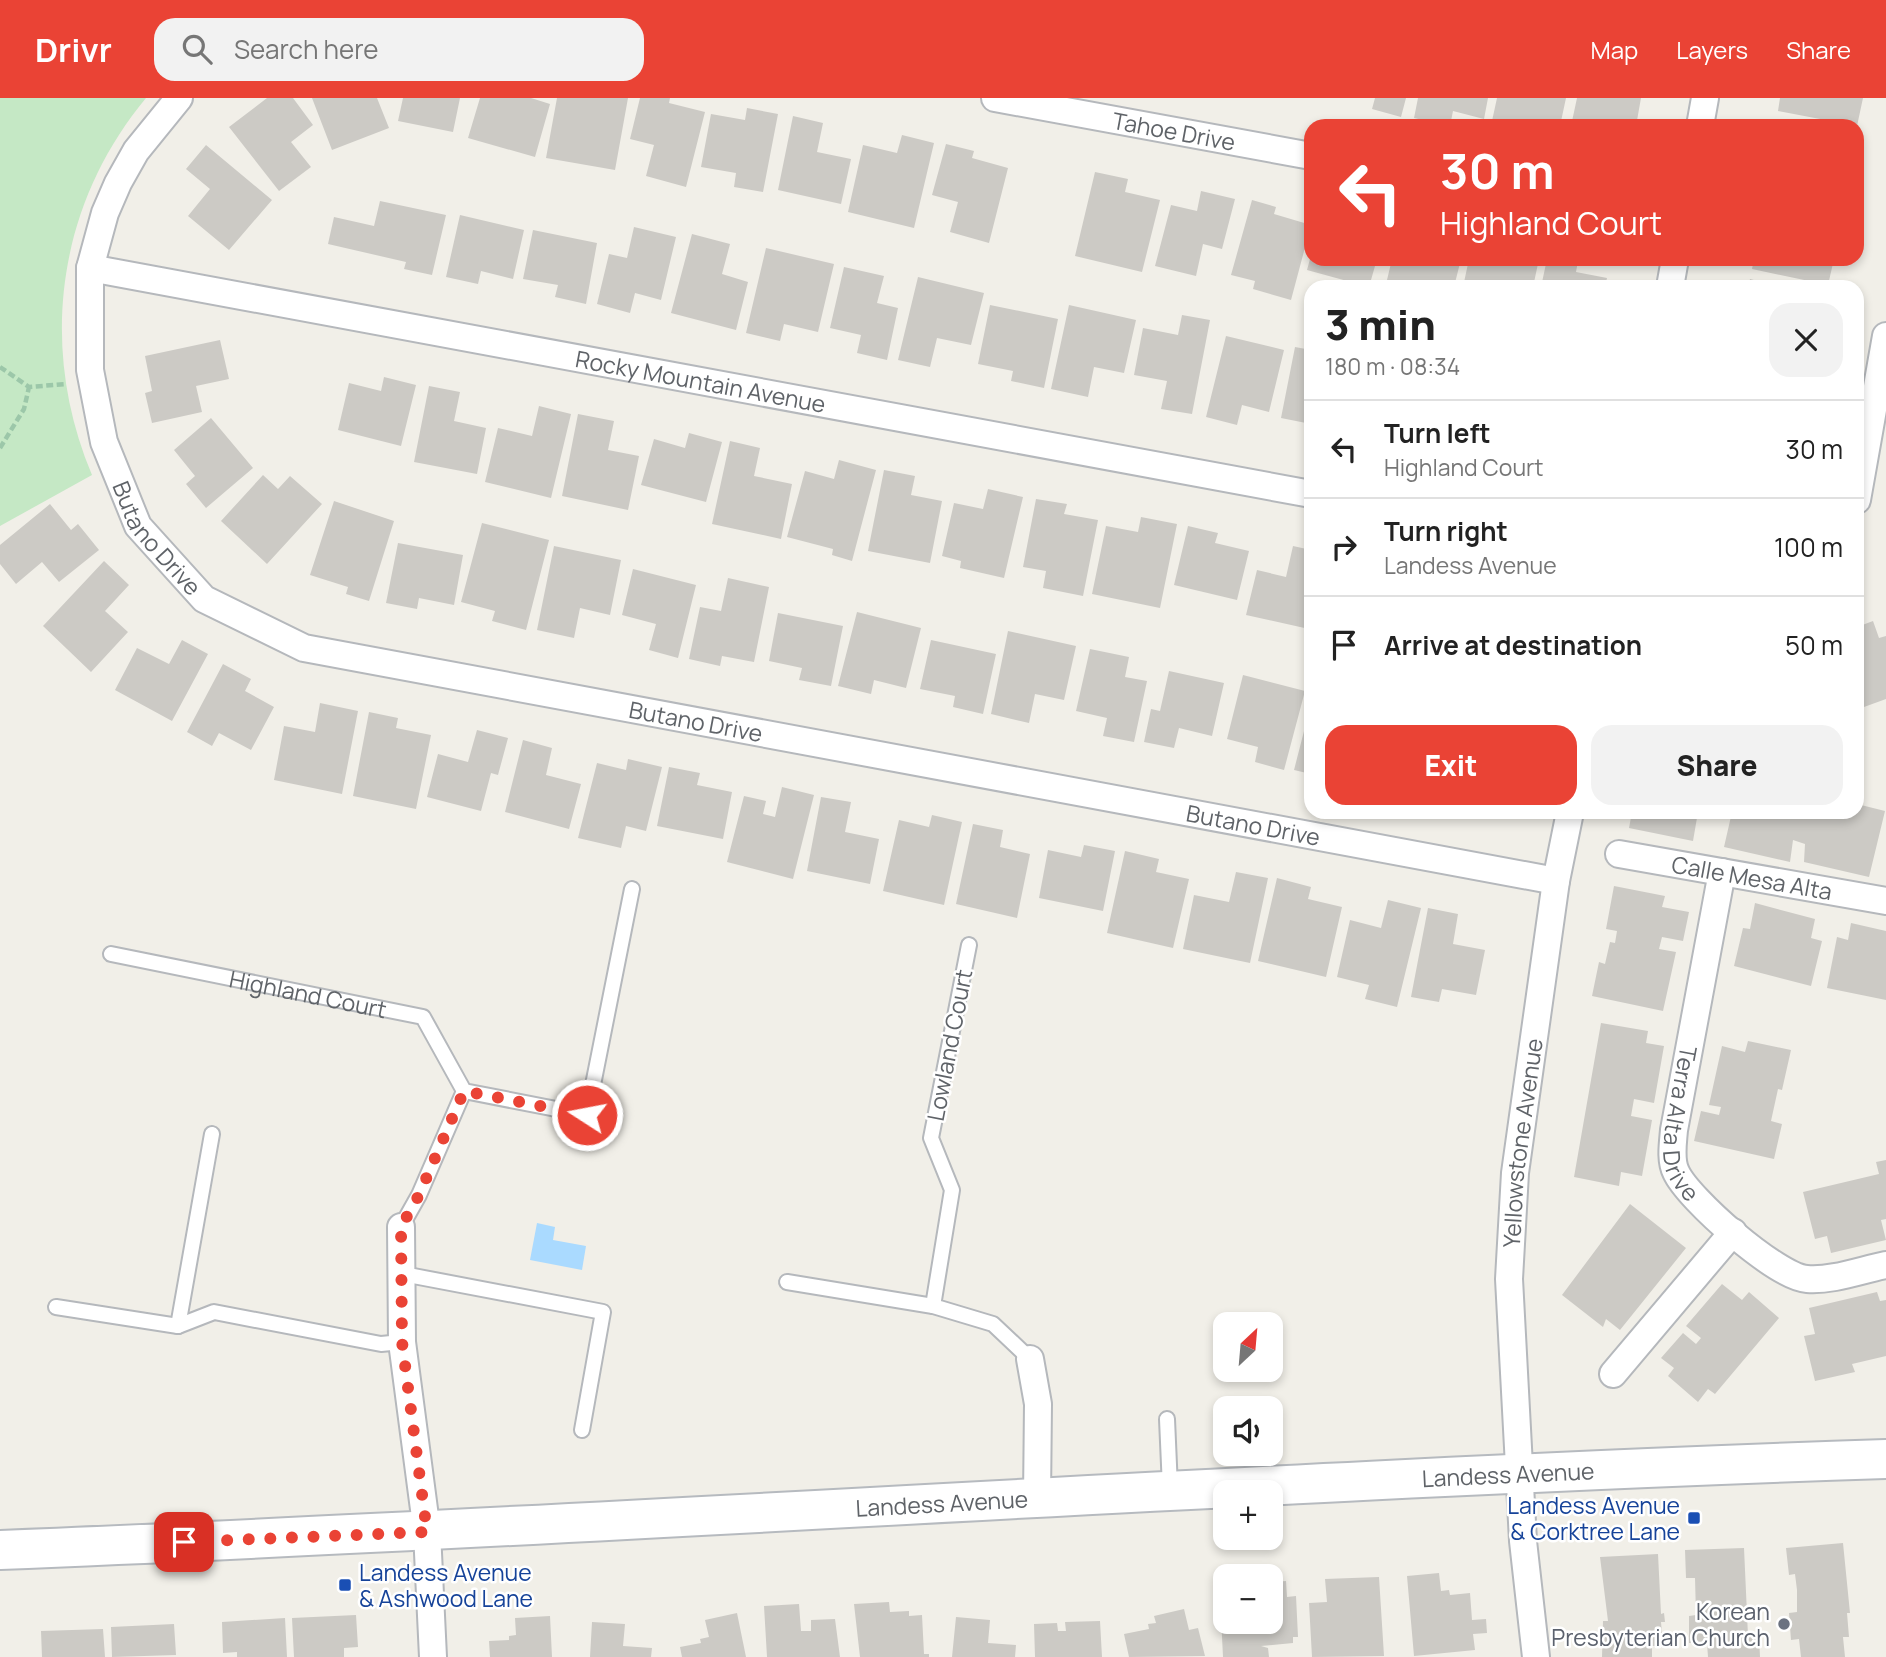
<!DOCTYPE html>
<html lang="en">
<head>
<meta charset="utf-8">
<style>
  :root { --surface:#fff; --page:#f2f2f2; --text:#222; --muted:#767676; --line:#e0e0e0; --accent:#ea4335 }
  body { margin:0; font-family:Manrope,sans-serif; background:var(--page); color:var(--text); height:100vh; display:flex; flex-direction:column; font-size:26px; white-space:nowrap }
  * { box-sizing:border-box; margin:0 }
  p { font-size:23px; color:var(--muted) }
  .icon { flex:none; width:38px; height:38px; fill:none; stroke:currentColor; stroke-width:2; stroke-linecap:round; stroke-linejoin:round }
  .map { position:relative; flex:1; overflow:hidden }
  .details { position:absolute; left:1304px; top:182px; width:560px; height:539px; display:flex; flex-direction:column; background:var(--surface); border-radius:21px; box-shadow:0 4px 10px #0003 }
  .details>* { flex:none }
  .hud { position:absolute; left:1304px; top:21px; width:560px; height:147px; border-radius:21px; box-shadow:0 4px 10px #0003; background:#ea4335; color:#fff; overflow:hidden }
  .needle { width:46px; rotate:26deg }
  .buttons { position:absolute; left:1213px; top:1214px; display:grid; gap:14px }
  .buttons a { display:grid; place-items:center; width:70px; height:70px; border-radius:14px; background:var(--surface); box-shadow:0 4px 10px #0003; font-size:35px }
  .pin { position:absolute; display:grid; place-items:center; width:60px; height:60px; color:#fff; margin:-30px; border-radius:14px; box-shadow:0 4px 10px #0006 }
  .me { position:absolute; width:77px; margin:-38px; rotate:281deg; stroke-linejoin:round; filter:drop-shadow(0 0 5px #0008) }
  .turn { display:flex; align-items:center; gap:24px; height:147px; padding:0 21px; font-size:32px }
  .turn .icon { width:91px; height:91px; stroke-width:2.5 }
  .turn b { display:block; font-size:49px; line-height:60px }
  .round { display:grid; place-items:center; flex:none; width:74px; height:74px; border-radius:21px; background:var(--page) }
  .headline { display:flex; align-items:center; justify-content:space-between; height:119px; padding:0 21px }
  h1 { font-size:42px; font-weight:800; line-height:52px }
  .button { display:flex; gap:14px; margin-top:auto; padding:14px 21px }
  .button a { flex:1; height:80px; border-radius:21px; background:var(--accent); color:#fff; font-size:28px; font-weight:800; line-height:80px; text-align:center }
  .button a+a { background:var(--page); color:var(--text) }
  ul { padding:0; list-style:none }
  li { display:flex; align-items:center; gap:21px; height:98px; padding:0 21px; border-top:2px solid var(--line) }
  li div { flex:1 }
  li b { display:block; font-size:26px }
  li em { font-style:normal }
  header { display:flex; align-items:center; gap:42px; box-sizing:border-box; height:98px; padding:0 35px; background:var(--accent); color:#fff }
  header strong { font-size:33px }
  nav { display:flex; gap:38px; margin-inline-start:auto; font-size:24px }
  .search { width:490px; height:63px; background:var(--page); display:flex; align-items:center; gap:18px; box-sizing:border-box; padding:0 24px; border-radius:21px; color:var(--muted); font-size:26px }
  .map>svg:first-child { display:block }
  .green { fill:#c5e8c5 }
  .water { fill:#aadaff }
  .building { fill:#cccac5 }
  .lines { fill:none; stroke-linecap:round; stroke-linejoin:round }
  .lane-casing { stroke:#b5b8bc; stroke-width:18 }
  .street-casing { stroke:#b5b8bc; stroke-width:30 }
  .secondary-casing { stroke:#b6babf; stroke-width:42 }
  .path { stroke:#9cc7a9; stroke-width:4.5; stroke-dasharray:7 3.5; stroke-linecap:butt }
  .lane { stroke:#fff; stroke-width:14 }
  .street { stroke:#fff; stroke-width:26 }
  .secondary { stroke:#fff; stroke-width:38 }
  .route { stroke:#ea4335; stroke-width:12; stroke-dasharray:0 21.6 }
  .transit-dot { fill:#1a4fb4; stroke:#fff; stroke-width:2.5 }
  .worship-dot { fill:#6b7280; stroke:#fff; stroke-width:2.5 }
  .labels { text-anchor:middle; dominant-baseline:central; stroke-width:5; stroke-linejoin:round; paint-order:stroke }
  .street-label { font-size:23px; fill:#5f6368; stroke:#fff }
  .transit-label { font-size:23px; fill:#164399; stroke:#fff; text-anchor:end }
  .worship-label { font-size:23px; fill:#5b616d; stroke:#fff; text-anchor:end }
</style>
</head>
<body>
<header>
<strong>Drivr</strong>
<div class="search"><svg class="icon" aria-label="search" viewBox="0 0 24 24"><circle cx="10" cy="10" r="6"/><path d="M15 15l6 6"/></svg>Search here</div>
<nav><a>Map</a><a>Layers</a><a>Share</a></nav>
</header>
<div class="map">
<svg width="1886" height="1559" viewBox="0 0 1886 1559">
  <rect width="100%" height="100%" fill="#f1efe8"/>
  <path class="green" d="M0,0H146C57,107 38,249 92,377L0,428Z"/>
  <path class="water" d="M537,1125L555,1129L553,1142L586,1148L582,1172L530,1162Z"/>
  <path class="building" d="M267,0H293L313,27L291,44L311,69L279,93L229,29Z
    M312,0H377L389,30L332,52Z
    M403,0H460L453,34L398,23Z
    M480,0H531L550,6L535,59L468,40Z
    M557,0H628L615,72L546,60Z
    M640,0H670L669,5L705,14L686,89L646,78L654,47L630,41Z
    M1375,0H1406L1401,19L1372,11Z
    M1418,0H1488L1484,21L1453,13L1450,28L1414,20Z
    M1497,0H1566L1560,28H1513L1492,23Z
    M1577,0H1641L1636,28H1571Z
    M1780,0H1863L1857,28L1778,13Z
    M747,10L778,16L763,94L734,89L736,75L701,69L711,16L745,22Z
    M793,18L823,25L817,54L851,61L841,106L778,92Z
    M902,37L934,45L914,130L848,114L863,47L897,55Z
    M946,46L974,53L972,60L1008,70L989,145L950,134L958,104L932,97Z
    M206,47L272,102L229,152L188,118L210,91L186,71Z
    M1095,74L1128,81L1125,94L1160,102L1142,174L1075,158Z
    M1201,93L1235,101L1222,151L1203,146L1196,178L1155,168L1171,107L1197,113Z
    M1252,102L1276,109L1274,116L1311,127L1291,202L1253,191L1255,183L1231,177Z
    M380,103L446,117L432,177L404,171L406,164L328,146L334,119L374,128Z
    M460,117L524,132L513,181L481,173L478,186L446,179Z
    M634,129L676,139L661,202L635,195L630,215L597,206L609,156L627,160Z
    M533,132L597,145L586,206L555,199L558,187L523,181Z
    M692,136L730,146L722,176L748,184L736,232L671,215Z
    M766,150L834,166L818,234L784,226L780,243L746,235Z
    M1310,161H1377L1369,189L1307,172Z
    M1392,161H1461L1454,189H1412L1387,182Z
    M1469,161H1539L1533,189H1463Z
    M1547,161L1578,163L1576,174L1607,180L1605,189H1541Z
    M1754,161H1834L1828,187L1752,171Z
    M844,169L884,178L877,205L898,210L887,262L857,255L861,237L830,230Z
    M918,179L984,195L971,247L937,240L930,269L898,262Z
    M1750,181L1776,188V189H1748Z
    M990,207L1058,221L1044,290L1011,283L1013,273L978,266Z
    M1069,207L1136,222L1124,275L1094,269L1088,299L1051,291Z
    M1182,217L1210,222L1192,316L1161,311L1167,283L1134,277L1143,230L1178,237Z
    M1226,238L1284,252L1269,314L1242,307L1237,327L1206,319Z
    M220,242L229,281L196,288L202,314L152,325L145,295L152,293L145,258Z
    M1295,249L1311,252V326L1281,320Z
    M384,279L416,287L401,348L338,332L349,285L381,293Z
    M429,288L460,294L454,323L486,330L477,376L414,364Z
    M539,308L571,316L551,400L485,384L498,330L532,338Z
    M578,316L614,323L608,352L639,358L628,412L562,398Z
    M211,320L253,370L206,410L186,386L195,378L174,352Z
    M689,335L722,344L706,404L641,387L654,341L685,350Z
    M730,343L760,350L754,378L792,386L781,441L712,426Z
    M839,362L876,372L852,463L832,457L833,451L787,439L805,373L834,381Z
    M884,372L915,378L911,397L942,403L930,465L868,453Z
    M263,377L278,391L290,378L322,406L267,466L221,423Z
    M988,391L1023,399L1004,480L960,470L961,463L942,458L954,405L983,411Z
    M1036,401L1067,406L1064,416L1098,422L1083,498L1043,490L1046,473L1023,469Z
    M334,403L394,423L369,503L346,496L348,489L310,477Z
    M50,406L71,432L78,426L99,452L59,484L42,464L16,486L0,466V447Z
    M1141,419L1177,426L1160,510L1092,496L1106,428L1138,434Z
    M482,425L549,442L526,532L492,523L495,513L461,504Z
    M1188,428L1218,435L1215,445L1249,453L1237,502L1174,487Z
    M398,445L463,457L454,507L419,500L417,511L386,505Z
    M554,448L621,462L610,517L580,510L574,540L537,532Z
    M1293,448L1311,452L1309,531L1246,517L1257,472L1286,479Z
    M104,463L129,487L105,513L128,534L91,574L43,528Z
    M633,471L696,487L678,560L649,552L656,526L622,517Z
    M728,480L769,489L754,564L722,558L720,568L689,561L700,509L721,513Z
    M857,514L921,530L906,590L874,582L871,596L838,588Z
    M778,515L843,528L831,588L799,582L802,570L769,563Z
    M1873,523L1879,540L1886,538V601L1864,609L1857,589V529Z
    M1008,533L1076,548L1064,602L1035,596L1029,625L991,616Z
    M182,542L208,556L172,623L115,592L137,550L169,566Z
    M931,542L996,556L983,616L953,609L955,598L920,591Z
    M1090,551L1129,559L1125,579L1147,583L1134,644L1103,638L1107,620L1076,613Z
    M223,566L251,581L245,593L274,609L251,652L219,635L212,648L187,634Z
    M1169,573L1224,585L1212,638L1179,630L1174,650L1144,644L1151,611L1160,613Z
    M1243,577L1305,593L1284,672L1255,664L1258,649L1227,641Z
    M320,605L358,613L342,696L274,682L284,628L315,634Z
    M1311,606V676L1294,672Z
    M369,614L398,620L396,630L431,637L416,711L353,698Z
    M477,632L508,640L498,677L491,675L481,713L427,699L438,656L468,664Z
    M523,642L552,650L546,677L581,686L569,731L505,714Z
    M628,661L662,669L646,733L626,728L621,750L578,740L597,665L626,672Z
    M669,669L700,675L697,687L732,694L723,741L657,728Z
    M782,689L814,697L793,781L727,764L744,698L766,703L763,716L775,719Z
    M821,699L851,704L845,734L879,741L870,786L807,773Z
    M1857,706L1885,713L1869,779L1804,764L1805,746L1793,742L1790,764L1724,749L1732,714H1857Z
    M1632,714H1698L1693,743L1629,730Z
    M932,717L962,724L944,807L883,793L899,722L929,729Z
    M973,726L1003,732L1000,749L1030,756L1017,820L956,806Z
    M1084,747L1115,753L1103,813L1039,800L1048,752L1081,759Z
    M1125,753L1159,761L1156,774L1189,781L1173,850L1107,835Z
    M1236,774L1268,780L1250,865L1183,851L1194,797L1229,804Z
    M1277,780L1311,789L1308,801L1342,809L1326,879L1258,863Z
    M1614,788L1665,798L1662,809L1689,814L1683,843L1662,839L1659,851L1676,854L1663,913L1592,898L1599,864L1605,866L1610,844L1615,845L1617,833L1606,831Z
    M1388,802L1421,810L1397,909L1365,901L1369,887L1337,879L1350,822L1381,830Z
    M1755,805L1815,821L1811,840L1822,843L1811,888L1734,868L1743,830L1750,831Z
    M1428,810L1458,816L1453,846L1485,852L1476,897L1442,891L1439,904L1411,899Z
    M1851,825L1886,833V902L1827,890L1837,839L1848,842Z
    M1601,925L1648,933L1646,945L1664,948L1654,1005L1634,1001L1631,1018L1652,1022L1642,1078L1621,1074L1619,1088L1574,1079Z
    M1748,943L1791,952L1782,992L1778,991L1771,1023L1782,1026L1774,1061L1694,1043L1701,1013L1719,1017L1721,1009L1709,1007L1722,948L1745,954Z
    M1886,1062V1121L1881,1122L1886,1142L1831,1155L1827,1138L1815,1141L1803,1094L1879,1076L1876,1064Z
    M1630,1106L1686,1150L1620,1232L1606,1221L1603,1229L1562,1197Z
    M1722,1186L1742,1202L1749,1194L1779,1220L1715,1296L1708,1291L1698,1304L1668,1278L1674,1270L1661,1260L1683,1235L1696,1246L1701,1240L1686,1228Z
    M1877,1194L1880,1203L1886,1202V1258L1852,1266L1855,1274L1815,1283L1804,1238L1815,1236L1809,1210Z
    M1843,1445L1850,1515H1847L1849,1539H1843L1845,1559H1801L1799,1541L1791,1542L1789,1515L1797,1514V1492L1795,1476L1789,1477L1786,1450Z
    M1744,1450L1748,1538H1759L1760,1559H1708L1707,1545H1689V1518L1696,1517L1695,1480H1686L1685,1452Z
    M1658,1456L1661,1516L1664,1515L1665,1524H1661L1663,1548H1652V1559H1602L1603,1523H1608L1600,1459Z
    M1439,1475L1441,1493L1449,1492L1450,1497L1470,1495L1472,1522L1486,1521L1487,1535L1473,1536L1475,1552L1414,1558L1407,1478Z
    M1379,1479L1384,1558L1312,1559L1309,1505L1327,1504L1325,1481Z
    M1286,1483L1287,1499L1296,1498L1298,1539H1293V1545L1261,1548L1268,1550L1269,1559H1223L1220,1498H1225V1524H1270V1484Z
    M889,1504L890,1514L909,1513V1518L922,1517L924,1556H929V1559H860L854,1506Z
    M799,1506L801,1533H811V1522L835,1521L840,1559H767L764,1508Z
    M1184,1511L1189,1532L1198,1530L1205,1558L1129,1559L1124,1536L1149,1531L1148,1526L1156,1525L1154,1518Z
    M737,1515L746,1559H682L680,1549L701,1545L700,1541L709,1539L705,1522Z
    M356,1517L358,1549L344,1550V1559H294L292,1520Z
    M550,1518L552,1559H490L489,1543L509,1542V1538L516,1537L515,1520Z
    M956,1519L990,1522L988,1545L1016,1547L1015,1559H952Z
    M285,1520L287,1559H237V1554L223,1555L222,1524Z
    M1100,1523L1102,1559H1035L1034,1526L1057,1525L1058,1533H1066L1065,1524Z
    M592,1524L625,1526L623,1548L652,1550L651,1559H590Z
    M174,1526L176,1557L112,1559L111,1529Z
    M103,1531L105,1559H42L41,1533Z"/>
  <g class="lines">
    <g class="lane-casing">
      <g id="lane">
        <path d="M969,847L931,1040L952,1092L933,1208L993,1226L1030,1261"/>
        <path id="s1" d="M111,856L423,919L464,993L587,1017L632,791"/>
        <path d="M401,1129L419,1097L464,993"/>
        <path d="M403,1176L603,1214L582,1332"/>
        <path d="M787,1184L933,1208"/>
        <path d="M56,1209L178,1228L214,1214L381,1246L402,1244"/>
        <path d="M178,1228L212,1036"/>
        <path d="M1167,1321L1170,1390"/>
      </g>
    </g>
    <g class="street-casing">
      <g id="street">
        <path id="s2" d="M179,0L136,53L118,85L105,115L90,170V272L104,344L138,428L204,501L304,550L1556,783"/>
        <path id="s3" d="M995,0L1311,58"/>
        <path d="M1700,28L1705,0"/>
        <path id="s4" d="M90,170L1311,396"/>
        <path d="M1670,189L1675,161"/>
        <path d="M1857,402L1886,238"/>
        <path id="s5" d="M1619,756L1886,803"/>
        <path id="s6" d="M1722,774L1674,1032C1673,1045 1670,1062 1676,1074C1688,1101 1777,1179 1807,1181C1832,1183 1861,1172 1886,1167"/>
        <path d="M401,1129L402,1244L427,1434L433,1559"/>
        <path d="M1030,1261L1038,1306L1037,1400"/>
        <path d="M1613,1276L1733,1134"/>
        <path id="s7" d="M1536,1559L1523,1443L1509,1181L1515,1075L1556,783L1570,714"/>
      </g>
    </g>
    <g class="secondary-casing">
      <g id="secondary">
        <path id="s8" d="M0,1452C629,1427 1257,1382 1886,1361"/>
      </g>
    </g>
    <path class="path" d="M0,269L29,289L66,286
      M0,350L24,311L29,289"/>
    <use href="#lane" class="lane"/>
    <use href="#street" class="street"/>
    <use href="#secondary" class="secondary"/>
  </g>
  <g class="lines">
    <path class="route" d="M184,1444L427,1434L402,1244L401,1129L419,1097L464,993L587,1017"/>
  </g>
  <g class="transit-dot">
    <rect x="1687" y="1413" width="14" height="14" rx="3.5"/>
    <rect x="338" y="1480" width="14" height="14" rx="3.5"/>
  </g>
  <circle class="worship-dot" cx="1784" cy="1526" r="7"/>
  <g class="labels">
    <g class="street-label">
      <text stroke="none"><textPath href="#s3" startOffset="182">Tahoe Drive</textPath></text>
      <text stroke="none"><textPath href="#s4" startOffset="621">Rocky Mountain Avenue</textPath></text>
      <text stroke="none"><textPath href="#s2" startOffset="481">Butano Drive</textPath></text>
      <text stroke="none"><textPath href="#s2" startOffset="1069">Butano Drive</textPath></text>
      <text stroke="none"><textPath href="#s2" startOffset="1636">Butano Drive</textPath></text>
      <text stroke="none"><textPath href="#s5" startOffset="135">Calle Mesa Alta</textPath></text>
      <text stroke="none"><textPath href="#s1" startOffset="201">Highland Court</textPath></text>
      <text transform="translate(949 947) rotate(-79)">Lowland Court</text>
      <text stroke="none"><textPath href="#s6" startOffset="257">Terra Alta Drive</textPath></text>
      <text stroke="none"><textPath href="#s7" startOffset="516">Yellowstone Avenue</textPath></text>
      <text stroke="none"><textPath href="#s8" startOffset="1510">Landess Avenue</textPath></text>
      <text stroke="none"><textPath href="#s8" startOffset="943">Landess Avenue</textPath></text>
    </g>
    <g class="transit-label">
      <text x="1680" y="1407">Landess Avenue<tspan x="1680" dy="26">&amp; Corktree Lane</tspan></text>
      <text x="359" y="1474" text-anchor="start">Landess Avenue<tspan x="359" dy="26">&amp; Ashwood Lane</tspan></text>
    </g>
    <g class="worship-label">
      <text x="1770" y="1513">Korean<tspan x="1770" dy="26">Presbyterian Church</tspan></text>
    </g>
  </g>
</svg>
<div class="buttons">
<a><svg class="needle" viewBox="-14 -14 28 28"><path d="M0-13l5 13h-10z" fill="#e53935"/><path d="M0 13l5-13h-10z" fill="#767676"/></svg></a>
<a><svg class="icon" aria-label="sound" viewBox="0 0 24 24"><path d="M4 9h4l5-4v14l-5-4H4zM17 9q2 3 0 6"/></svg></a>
<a>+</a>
<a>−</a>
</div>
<div class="pin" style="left:184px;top:1444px;background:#d93025"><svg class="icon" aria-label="arrive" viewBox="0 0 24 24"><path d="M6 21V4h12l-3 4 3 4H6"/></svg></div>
<svg class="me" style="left:587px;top:1017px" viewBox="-20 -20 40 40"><circle r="17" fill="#ea4335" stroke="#fff" stroke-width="3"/><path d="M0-11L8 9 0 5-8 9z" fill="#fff"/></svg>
<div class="hud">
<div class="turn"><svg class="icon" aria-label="left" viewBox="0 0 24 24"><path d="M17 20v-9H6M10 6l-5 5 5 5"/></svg><div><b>30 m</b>Highland Court</div></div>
</div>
<section class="details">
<div class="headline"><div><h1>3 min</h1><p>180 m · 08:34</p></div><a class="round"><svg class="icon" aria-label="close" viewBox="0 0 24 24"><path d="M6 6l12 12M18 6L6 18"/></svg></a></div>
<ul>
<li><svg class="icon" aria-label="left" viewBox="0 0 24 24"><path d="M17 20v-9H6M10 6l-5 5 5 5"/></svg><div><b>Turn left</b><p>Highland Court</p></div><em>30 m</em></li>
<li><svg class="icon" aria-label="right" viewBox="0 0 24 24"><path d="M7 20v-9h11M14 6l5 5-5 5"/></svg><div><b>Turn right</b><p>Landess Avenue</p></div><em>100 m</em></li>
<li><svg class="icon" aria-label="arrive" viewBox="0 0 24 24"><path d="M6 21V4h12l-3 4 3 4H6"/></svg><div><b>Arrive at destination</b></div><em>50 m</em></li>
</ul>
<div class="button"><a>Exit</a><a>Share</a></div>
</section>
</div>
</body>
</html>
